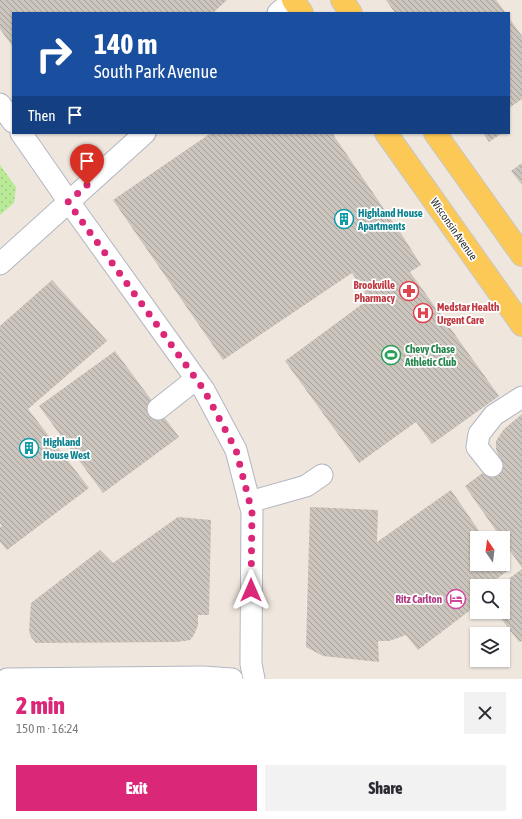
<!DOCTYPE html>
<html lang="en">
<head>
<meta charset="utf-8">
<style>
  :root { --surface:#fff; --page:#f2f2f3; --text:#2b2b33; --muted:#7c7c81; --accent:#db2777 }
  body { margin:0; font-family:"Asap Condensed",sans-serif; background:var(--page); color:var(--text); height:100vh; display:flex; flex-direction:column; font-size:15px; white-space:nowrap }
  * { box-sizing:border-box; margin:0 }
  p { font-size:13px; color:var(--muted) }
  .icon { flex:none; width:22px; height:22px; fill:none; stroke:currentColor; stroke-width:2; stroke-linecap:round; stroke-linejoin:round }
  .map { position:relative; height:679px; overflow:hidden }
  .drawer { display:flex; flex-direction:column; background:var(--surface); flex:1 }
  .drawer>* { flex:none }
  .top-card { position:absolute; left:12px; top:12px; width:498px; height:122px; border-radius:0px; box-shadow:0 1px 3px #0004; background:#1a4fa0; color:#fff; overflow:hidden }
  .needle { width:26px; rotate:346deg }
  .buttons { position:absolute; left:470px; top:531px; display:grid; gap:8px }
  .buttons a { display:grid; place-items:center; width:40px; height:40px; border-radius:0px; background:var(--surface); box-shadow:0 1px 3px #0004; font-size:20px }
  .pin { position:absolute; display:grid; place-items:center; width:34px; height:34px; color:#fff; margin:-41px -17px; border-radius:50% 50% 50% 0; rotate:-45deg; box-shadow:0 0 4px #0007 }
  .pin .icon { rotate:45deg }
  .me { position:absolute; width:44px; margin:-22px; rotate:0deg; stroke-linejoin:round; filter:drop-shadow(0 0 3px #0008) }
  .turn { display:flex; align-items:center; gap:14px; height:84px; padding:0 16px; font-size:18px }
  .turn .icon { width:52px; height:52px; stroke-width:2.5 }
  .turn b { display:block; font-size:28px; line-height:34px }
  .then { display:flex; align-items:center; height:38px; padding:0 16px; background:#0003; gap:8px; font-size:15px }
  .round { display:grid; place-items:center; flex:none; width:42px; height:42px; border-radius:0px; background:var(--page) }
  .summary { display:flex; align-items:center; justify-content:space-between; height:68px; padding:0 16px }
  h1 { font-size:24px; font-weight:800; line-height:30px; color:var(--accent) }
  .cta { display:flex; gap:8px; margin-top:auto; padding:8px 16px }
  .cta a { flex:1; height:46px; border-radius:0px; background:var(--accent); color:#fff; font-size:16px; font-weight:800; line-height:46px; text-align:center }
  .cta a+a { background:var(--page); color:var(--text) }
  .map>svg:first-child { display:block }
  .park { fill:url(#park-dots) }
  .building { fill:url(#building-back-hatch) }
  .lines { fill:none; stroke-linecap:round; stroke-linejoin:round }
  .minor-casing { stroke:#b2b6c1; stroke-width:23 }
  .major-casing { stroke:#c8c8c8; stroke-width:24 }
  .minor { stroke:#fff; stroke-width:21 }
  .major { stroke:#fcc956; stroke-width:22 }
  .route { stroke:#db2777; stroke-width:7; stroke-dasharray:0 12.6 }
  .labels { text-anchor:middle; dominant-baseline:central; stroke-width:3.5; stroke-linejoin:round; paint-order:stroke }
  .culture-label { font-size:11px; font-weight:bold; fill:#0d838f; stroke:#fff; text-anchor:start }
  .street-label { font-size:11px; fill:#2d2d2d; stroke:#fff }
  .health-label { font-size:11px; font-weight:bold; fill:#be3a42; stroke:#fff; text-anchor:end }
  .leisure-label { font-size:11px; font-weight:bold; fill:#27864d; stroke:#fff; text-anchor:start }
  .hotel-label { font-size:11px; font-weight:bold; fill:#b23c85; stroke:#fff; text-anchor:end }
</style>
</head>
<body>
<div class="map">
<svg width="522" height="679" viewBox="0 0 522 679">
  <defs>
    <pattern id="park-dots" width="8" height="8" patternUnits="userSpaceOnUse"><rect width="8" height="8" fill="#b9ea97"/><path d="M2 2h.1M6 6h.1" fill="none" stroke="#9fc982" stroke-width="1.8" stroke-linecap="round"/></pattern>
    <pattern id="building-back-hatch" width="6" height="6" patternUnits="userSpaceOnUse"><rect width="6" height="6" fill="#cbc5bd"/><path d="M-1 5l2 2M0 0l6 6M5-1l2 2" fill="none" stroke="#a5a09a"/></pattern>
  </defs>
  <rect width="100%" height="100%" fill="#efe7de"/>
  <path class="park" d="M0,165L16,187L14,203L0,215Z"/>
  <path class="building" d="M0,0H227L213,13H13V47L0,29Z
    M386,0H496L506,13H395Z
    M509,18L522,36V99L509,108Z
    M211,133H332L404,238L421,265L410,272L499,396L432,444L416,422L359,463L285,361L369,299L352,273L223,360L113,200Z
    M483,133H502L489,142Z
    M522,163V185L511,171Z
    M52,280L107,341L28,409L89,488L7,550L0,542V527L2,526L0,523V326Z
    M115,351L179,437L103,493L39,406Z
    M522,414V568L503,541V538H501L465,486L500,460L496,449V441L504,429Z
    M451,490L484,538H477V564H502L507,571L488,586H477V605L418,650L406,635L389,641H378L379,662L323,656L306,647L310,507L378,510L377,542Z
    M178,517L211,520L209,615H198V625L194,635L190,640L177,642L36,643L31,637L29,631L31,603L100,550L113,563Z
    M522,569V641L519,642L496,612H503V605L505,603L503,601V586H499Z"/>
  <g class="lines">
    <g class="minor-casing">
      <path id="minor" d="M278,13L293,0
        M0,104L13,122
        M21,133L69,202L204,390L236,450L252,512L251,652V664L254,679
        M0,264L145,133
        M158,409L196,379
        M492,466L477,447L479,434L494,415L522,397
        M249,502L306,486L322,475
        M7,679L203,677L232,679"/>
    </g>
    <g class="major-casing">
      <path id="major" d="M293,0L302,13
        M342,0L351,13
        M386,133L522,325
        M435,133L522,255"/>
    </g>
    <use href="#minor" class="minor"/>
    <use href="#major" class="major"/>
  </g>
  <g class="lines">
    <path class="route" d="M87,185L68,202L204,390L236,450L252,512L251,590"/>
  </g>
  <defs>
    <g id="building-ring" transform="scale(1)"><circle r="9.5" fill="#fff" stroke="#0f9aa8" stroke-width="1.5"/><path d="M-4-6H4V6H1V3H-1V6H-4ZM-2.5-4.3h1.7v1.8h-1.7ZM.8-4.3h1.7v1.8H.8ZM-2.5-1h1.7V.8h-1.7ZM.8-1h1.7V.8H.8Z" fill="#0f9aa8"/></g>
    <g id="pharmacy-ring" transform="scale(1)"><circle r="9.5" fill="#fff" stroke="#e0444e" stroke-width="1.5"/><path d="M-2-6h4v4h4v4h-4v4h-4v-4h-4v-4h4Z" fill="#e0444e"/></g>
    <g id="hospital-ring" transform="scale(1)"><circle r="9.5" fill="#fff" stroke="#e0444e" stroke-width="1.5"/><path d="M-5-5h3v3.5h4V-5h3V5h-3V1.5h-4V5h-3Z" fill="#e0444e"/></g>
    <g id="stadium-ring" transform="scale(1)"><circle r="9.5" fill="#fff" stroke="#2e9e5b" stroke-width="1.5"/><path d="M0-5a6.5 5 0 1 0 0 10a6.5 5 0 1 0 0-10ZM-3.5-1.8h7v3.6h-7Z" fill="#2e9e5b"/></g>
    <g id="hotel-ring" transform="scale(1)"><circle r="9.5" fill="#fff" stroke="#d1479c" stroke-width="1.5"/><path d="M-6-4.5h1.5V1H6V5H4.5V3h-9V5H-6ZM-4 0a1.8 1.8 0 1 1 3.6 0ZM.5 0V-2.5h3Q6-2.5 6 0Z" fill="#d1479c"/></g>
  </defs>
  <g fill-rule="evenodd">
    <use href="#building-ring" x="344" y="219"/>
    <use href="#pharmacy-ring" x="409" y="291"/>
    <use href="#hospital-ring" x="423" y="313"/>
    <use href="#stadium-ring" x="391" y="355"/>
    <use href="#building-ring" x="29" y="448"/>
    <use href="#hotel-ring" x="456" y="599"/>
  </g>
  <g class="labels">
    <g class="culture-label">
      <text x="358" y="213">Highland House<tspan x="358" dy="13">Apartments</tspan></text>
      <text x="43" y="442">Highland<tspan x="43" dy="13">House West</tspan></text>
    </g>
    <g class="street-label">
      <text transform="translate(454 229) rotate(55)">Wisconsin Avenue</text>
    </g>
    <g class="health-label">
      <text x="395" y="285">Brookville<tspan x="395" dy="13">Pharmacy</tspan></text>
      <text x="437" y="307" text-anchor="start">Medstar Health<tspan x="437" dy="13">Urgent Care</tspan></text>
    </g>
    <g class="leisure-label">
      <text x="405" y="349">Chevy Chase<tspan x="405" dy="13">Athletic Club</tspan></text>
    </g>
    <g class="hotel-label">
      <text x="442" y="599">Ritz Carlton</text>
    </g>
  </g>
</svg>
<div class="buttons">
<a><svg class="needle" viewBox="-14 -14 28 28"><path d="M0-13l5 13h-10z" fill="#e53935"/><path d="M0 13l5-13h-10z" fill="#7c7c81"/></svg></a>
<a><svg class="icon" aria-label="search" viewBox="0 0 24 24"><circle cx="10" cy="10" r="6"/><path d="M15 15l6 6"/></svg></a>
<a><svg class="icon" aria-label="layers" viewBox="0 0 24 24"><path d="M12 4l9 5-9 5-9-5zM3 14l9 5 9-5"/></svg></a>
</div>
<div class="pin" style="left:87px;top:185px;background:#d93025"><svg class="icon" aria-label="arrive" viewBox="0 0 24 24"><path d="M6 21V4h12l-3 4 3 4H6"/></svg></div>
<svg class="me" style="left:251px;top:590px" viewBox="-20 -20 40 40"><path d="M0-17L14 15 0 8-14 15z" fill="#db2777" stroke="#fff" stroke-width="4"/></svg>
<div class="top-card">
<div class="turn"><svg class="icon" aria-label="right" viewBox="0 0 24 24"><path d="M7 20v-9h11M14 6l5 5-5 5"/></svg><div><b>140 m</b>South Park Avenue</div></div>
<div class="then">Then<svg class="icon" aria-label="arrive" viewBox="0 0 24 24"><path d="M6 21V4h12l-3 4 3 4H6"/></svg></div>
</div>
</div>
<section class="drawer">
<div class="summary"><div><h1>2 min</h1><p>150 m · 16:24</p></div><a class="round"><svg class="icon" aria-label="close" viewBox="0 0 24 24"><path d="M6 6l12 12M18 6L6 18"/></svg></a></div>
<div class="cta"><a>Exit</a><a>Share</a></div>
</section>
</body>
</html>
